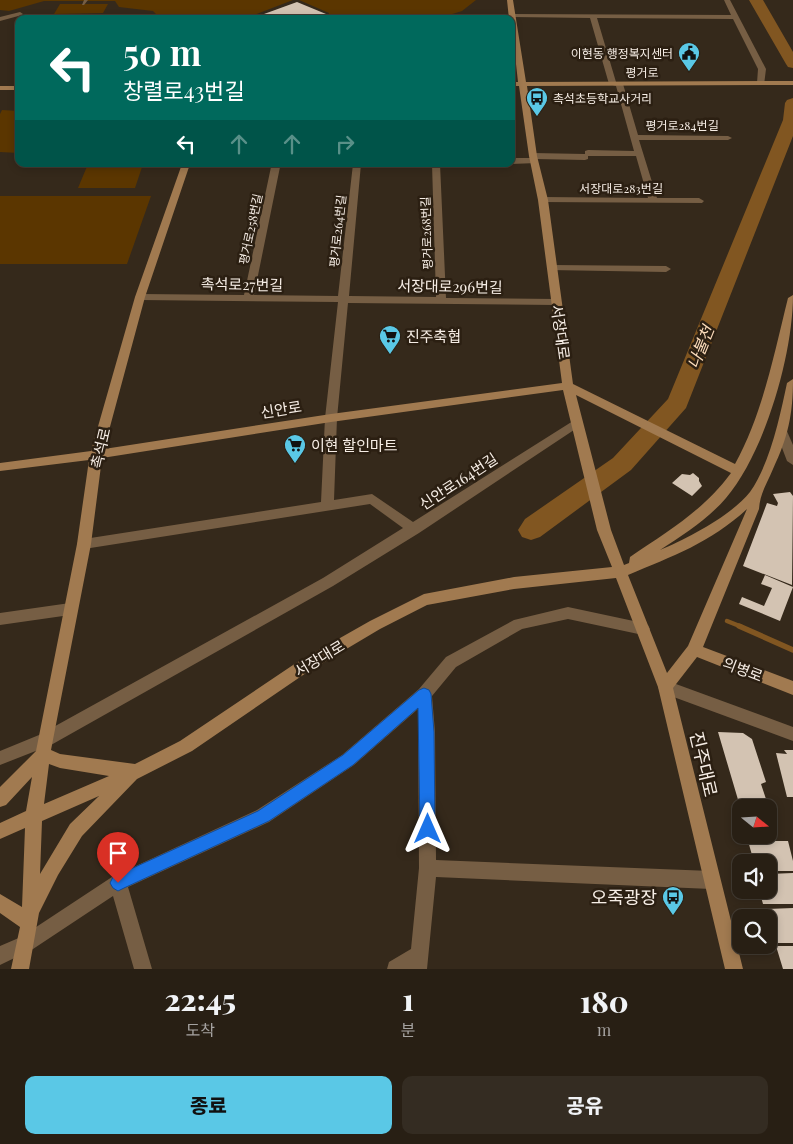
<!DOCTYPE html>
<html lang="ko">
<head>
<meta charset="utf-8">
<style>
  :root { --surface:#281f14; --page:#342c22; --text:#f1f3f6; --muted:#a5a2a0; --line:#443d34; --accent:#5ac8e6 }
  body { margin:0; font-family:"Playfair Display","Noto Sans KR",serif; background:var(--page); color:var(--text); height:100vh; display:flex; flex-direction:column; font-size:19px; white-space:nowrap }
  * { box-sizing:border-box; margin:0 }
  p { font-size:16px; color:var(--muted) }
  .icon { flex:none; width:28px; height:28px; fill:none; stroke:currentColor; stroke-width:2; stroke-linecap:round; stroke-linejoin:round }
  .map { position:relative; height:969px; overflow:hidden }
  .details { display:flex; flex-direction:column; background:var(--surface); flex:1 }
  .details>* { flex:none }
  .guide { position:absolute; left:15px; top:15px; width:500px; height:152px; border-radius:10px; box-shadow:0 2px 8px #0003,0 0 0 1px var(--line); background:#00695c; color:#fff; overflow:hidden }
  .needle { width:32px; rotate:108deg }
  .fabs { position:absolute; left:732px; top:799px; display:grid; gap:10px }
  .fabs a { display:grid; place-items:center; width:45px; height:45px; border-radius:10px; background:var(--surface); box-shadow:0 2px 8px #0003,0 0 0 1px var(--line); font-size:25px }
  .pin { position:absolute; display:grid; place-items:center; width:42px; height:42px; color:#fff; margin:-51px -21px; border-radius:50% 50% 50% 0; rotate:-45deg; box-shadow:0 0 5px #0007 }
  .pin .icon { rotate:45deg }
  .me { position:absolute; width:55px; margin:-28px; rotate:0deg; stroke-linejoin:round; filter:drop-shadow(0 0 4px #0008) }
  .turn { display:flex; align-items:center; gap:18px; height:105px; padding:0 25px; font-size:22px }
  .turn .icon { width:65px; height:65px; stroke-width:2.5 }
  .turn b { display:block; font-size:35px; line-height:42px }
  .lanes { display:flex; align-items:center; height:48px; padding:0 25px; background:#0003; justify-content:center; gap:25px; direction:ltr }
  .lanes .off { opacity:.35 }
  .eta { display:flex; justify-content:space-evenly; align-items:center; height:85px; text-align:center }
  .eta b { font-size:30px; font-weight:800; line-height:35px }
  .action { display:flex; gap:10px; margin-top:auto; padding:10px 25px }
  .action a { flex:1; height:58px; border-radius:10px; background:var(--accent); color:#111; font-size:20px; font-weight:800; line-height:58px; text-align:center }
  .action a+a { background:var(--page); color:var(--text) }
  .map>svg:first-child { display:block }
  .green { fill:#5b3600 }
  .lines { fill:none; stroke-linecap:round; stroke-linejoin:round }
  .stream-far1 { stroke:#815621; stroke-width:4.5 }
  .stream { stroke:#815621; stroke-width:5.5 }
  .river { fill:#815621; fill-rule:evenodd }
  .building { fill:#d3c3b2 }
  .lane { fill:#765e44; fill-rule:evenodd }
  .street { fill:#765e44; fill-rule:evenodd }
  .secondary { fill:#a17a50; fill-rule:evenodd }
  .route { fill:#1a73e8; stroke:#114b97 }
  .labels { text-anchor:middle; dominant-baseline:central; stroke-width:5; stroke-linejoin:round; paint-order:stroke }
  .far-poi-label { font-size:12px; fill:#f6ede5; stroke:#2b1f12; text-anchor:end }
  .far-street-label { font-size:12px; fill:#f6ede5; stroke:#2b1f12 }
  .street-label { font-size:15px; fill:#f6ede5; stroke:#2b1f12 }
  .poi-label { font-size:15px; fill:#f6ede5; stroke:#2b1f12; text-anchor:start }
  .water-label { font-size:16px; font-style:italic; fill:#fdddbc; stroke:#2b1f12 }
  .near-street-label { font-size:18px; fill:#f6ede5; stroke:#2b1f12 }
  .near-poi-label { font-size:18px; fill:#f6ede5; stroke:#2b1f12; text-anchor:end }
</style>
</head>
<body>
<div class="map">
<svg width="793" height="969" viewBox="0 0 793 969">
  <rect width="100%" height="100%" fill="#35291b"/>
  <path class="green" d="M0,0H293L244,19H161L153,11L119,7L115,1H44L9,11L0,10Z
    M299,0H476L462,11L436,19H328L329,13Z
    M60,4H108L103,13L54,14Z
    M2,110L19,111V153L0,152V114Z
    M88,164H143L135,188H78Z
    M0,196H151L127,264H0Z"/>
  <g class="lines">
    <path class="stream-far1" d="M727,621L742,627"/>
    <path class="stream" d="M739,626L793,650"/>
    <path class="river" d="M749,0H763L793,52V68L788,67L786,64Z
      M793,98V136L686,408L631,470L540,537L531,540L522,537L518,530L525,519L613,458L668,399L783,120L785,103L787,100Z"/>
  </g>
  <path class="building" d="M297,2L326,14L324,19H266L269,17L264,14Z
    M693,473L699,478V481L702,486L692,496L672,483L682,474L690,475Z
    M790,492L793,496L792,585L743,566L767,503L777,506L778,503L773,494Z
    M765,575L793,587L780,621L739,604L742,597L764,606L772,588L761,584Z
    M718,732L743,733L752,739L766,782L761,784L767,802L739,803Z
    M784,750H793V797H787L776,753L787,754Z
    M748,841H788L793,861V871H769V862H754Z
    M793,873V904H763L759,890H769V874Z
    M793,908V943H776L767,909Z
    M776,946H793V969H783Z"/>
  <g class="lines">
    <path class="lane" d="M84,0H88L84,5H82Z"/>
    <path class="street" d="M724,0H730L766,69L764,85L757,83L758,69L733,19L597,18L616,82L623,84L638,135L728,136L732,138L728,140H639L657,198H699L704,201L702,203L540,202V198L543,197L648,198L636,156H588V159L585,160L535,159L538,161L537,163L511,164V158H533L529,156L533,153L585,154V151L588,150L634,151L616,86L609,84L590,18L512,17L509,15L510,14L731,15Z
      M20,12L23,14L22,15L0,21V17Z
      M181,164H333L329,167H280L254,295L338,296L353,164H361L349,296L436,297L432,164H440L446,298L556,299L561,302L556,305L348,303L337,418L334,500L372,494L413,522L573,421H581L583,424L419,533L333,586L51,745L0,765V751L39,735L323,578L403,528L370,504L84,549L79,548L77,544L79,540L84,539L321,502L325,418L338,302L140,300L135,297L140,294L244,295L271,167H185Z
      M552,265L666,266L671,269L666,272L549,270L547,268Z
      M782,428L786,429L793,445V465L787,461L776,432Z
      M70,603L75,605L77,609L75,613L70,615L0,625V613Z
      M568,607L643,623L648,625L650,629L648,633L643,635L568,619L522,629L456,667L432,696L435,732L436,860L711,871L717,874L720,880L717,886L711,889L436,877L427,969H387L389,962L411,949L419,868L418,709L354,765L269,822L128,887L152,969H134L113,896L33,949L0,965V946L21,937L112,877L257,810L342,755L419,689L446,657L514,620Z
      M665,680L793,727V741L660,692L658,687L660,682Z"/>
    <path class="secondary" d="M507,0H513L526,82L793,81V85L527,86L537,156L548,200L573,384L735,464C763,413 774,354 788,298L793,295C793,354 765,452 726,498C708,519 683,535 660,550C687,539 732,515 750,492C770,464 780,416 787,383L793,379C793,415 788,437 773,469C767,484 760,493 759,509L703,647L793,681V695L697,657L673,688L743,969H725L658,687L616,578L514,589L427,605L380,629L306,673L192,751L137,779L82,836L58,875L39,913L29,969H11L20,927L0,913V894L22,907L25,828L0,839V823L26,811L32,777L6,805L0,807V787L36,751L77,544L89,460L0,471V463L91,451L135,297L182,164H190L145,297L104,449L331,414L562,383L538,200L529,156L519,86H511V82H518L511,19H509ZM563,390L597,530L612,567L514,577L424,594L370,621L296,663L180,741L135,764L60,754L51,750L91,544L102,458L331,422ZM576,395L731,473C703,511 668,531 630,557L629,563L624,565L611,530ZM747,509L688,646L667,673L628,575C673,556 710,543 747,509ZM49,764L60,768L109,776L44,804ZM99,796L70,824L40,874L42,821Z
      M0,86H19V90H0Z"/>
  </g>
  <path class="route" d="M424,688L429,690L431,694L434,732L435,829L433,834L428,837L422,834L420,829L418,708L353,765L269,821L124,888L118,891L113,888L110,883L113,877L258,811L343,755L419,690Z"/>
  <defs>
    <g id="civic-pin" transform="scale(1.125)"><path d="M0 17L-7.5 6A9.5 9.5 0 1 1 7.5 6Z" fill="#5ac8e6" stroke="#2b1f12"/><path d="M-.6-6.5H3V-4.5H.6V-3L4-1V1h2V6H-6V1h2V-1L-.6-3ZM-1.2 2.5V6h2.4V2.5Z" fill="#111"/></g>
    <g id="bus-pin" transform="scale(1.125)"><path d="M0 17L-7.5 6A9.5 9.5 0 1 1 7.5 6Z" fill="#5ac8e6" stroke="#2b1f12"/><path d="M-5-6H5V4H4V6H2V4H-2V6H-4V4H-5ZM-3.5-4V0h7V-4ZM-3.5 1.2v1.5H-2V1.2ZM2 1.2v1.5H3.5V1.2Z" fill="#111"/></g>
    <g id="supermarket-pin" transform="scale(1.125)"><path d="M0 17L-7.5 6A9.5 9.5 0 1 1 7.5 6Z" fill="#5ac8e6" stroke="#2b1f12"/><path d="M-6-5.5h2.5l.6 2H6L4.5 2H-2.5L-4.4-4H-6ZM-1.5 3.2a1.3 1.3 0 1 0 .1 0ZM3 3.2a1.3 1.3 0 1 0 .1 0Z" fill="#111"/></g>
  </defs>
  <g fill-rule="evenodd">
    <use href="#civic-pin" x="689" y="53"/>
    <use href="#bus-pin" x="537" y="98"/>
    <use href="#supermarket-pin" x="390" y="336"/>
    <use href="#supermarket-pin" x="295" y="445"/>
    <use href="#bus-pin" x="673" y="897"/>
  </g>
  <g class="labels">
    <g class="far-poi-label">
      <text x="673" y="53">이현동 행정복지센터</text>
      <text x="553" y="98" text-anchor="start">촉석초등학교사거리</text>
    </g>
    <g class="far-street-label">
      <text x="642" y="72">평거로</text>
      <text x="682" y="125">평거로284번길</text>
      <text x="621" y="188">서장대로283번길</text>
      <text transform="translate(250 229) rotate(-78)">평거로258번길</text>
      <text transform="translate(337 231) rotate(-84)">평거로264번길</text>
      <text transform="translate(426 233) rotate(-92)">평거로268번길</text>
    </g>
    <g class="street-label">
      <text transform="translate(242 284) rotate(1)">촉석로27번길</text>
      <text transform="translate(450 286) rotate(1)">서장대로296번길</text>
      <text transform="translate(561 332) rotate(82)">서장대로</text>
      <text transform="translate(281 409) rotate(-9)">신안로</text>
      <text transform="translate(100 448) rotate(-77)">촉석로</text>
      <text transform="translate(458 481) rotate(-33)">신안로164번길</text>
      <text transform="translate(319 658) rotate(-31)">서장대로</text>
      <text transform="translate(743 669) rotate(21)">의병로</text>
    </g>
    <g class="poi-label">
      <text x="406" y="336">진주축협</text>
      <text x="311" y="445">이현 할인마트</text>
    </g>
    <g class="water-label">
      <text transform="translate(700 347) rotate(-68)">나불천</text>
    </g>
    <g class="near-street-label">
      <text transform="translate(704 764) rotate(77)">진주대로</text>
    </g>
    <g class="near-poi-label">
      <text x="657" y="897">오죽광장</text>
    </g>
  </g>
</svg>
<div class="fabs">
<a><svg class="needle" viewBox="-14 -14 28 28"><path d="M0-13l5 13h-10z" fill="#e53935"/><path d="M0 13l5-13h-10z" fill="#a5a2a0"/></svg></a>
<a><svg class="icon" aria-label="sound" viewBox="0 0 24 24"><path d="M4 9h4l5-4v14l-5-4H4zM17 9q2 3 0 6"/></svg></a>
<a><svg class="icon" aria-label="search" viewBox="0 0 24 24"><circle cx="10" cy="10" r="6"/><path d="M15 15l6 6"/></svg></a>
</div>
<div class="pin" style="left:118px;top:883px;background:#d93025"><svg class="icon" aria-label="arrive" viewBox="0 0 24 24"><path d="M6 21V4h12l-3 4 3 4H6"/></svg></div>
<svg class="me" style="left:428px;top:829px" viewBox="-20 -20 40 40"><path d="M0-17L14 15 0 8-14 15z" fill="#1a73e8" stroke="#fff" stroke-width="4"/></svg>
<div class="guide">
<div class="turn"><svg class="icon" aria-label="left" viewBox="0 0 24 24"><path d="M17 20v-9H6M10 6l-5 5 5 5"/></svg><div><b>50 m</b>창렬로43번길</div></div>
<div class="lanes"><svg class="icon" aria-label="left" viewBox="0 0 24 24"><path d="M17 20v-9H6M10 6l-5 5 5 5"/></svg><svg class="icon off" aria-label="ahead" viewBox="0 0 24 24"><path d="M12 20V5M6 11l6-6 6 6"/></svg><svg class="icon off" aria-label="ahead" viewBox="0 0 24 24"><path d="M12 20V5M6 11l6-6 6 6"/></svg><svg class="icon off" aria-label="right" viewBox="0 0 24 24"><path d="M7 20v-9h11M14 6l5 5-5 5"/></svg></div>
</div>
</div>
<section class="details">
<div class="eta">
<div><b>22:45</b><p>도착</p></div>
<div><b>1</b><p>분</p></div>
<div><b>180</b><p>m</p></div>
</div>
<div class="action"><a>종료</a><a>공유</a></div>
</section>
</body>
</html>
